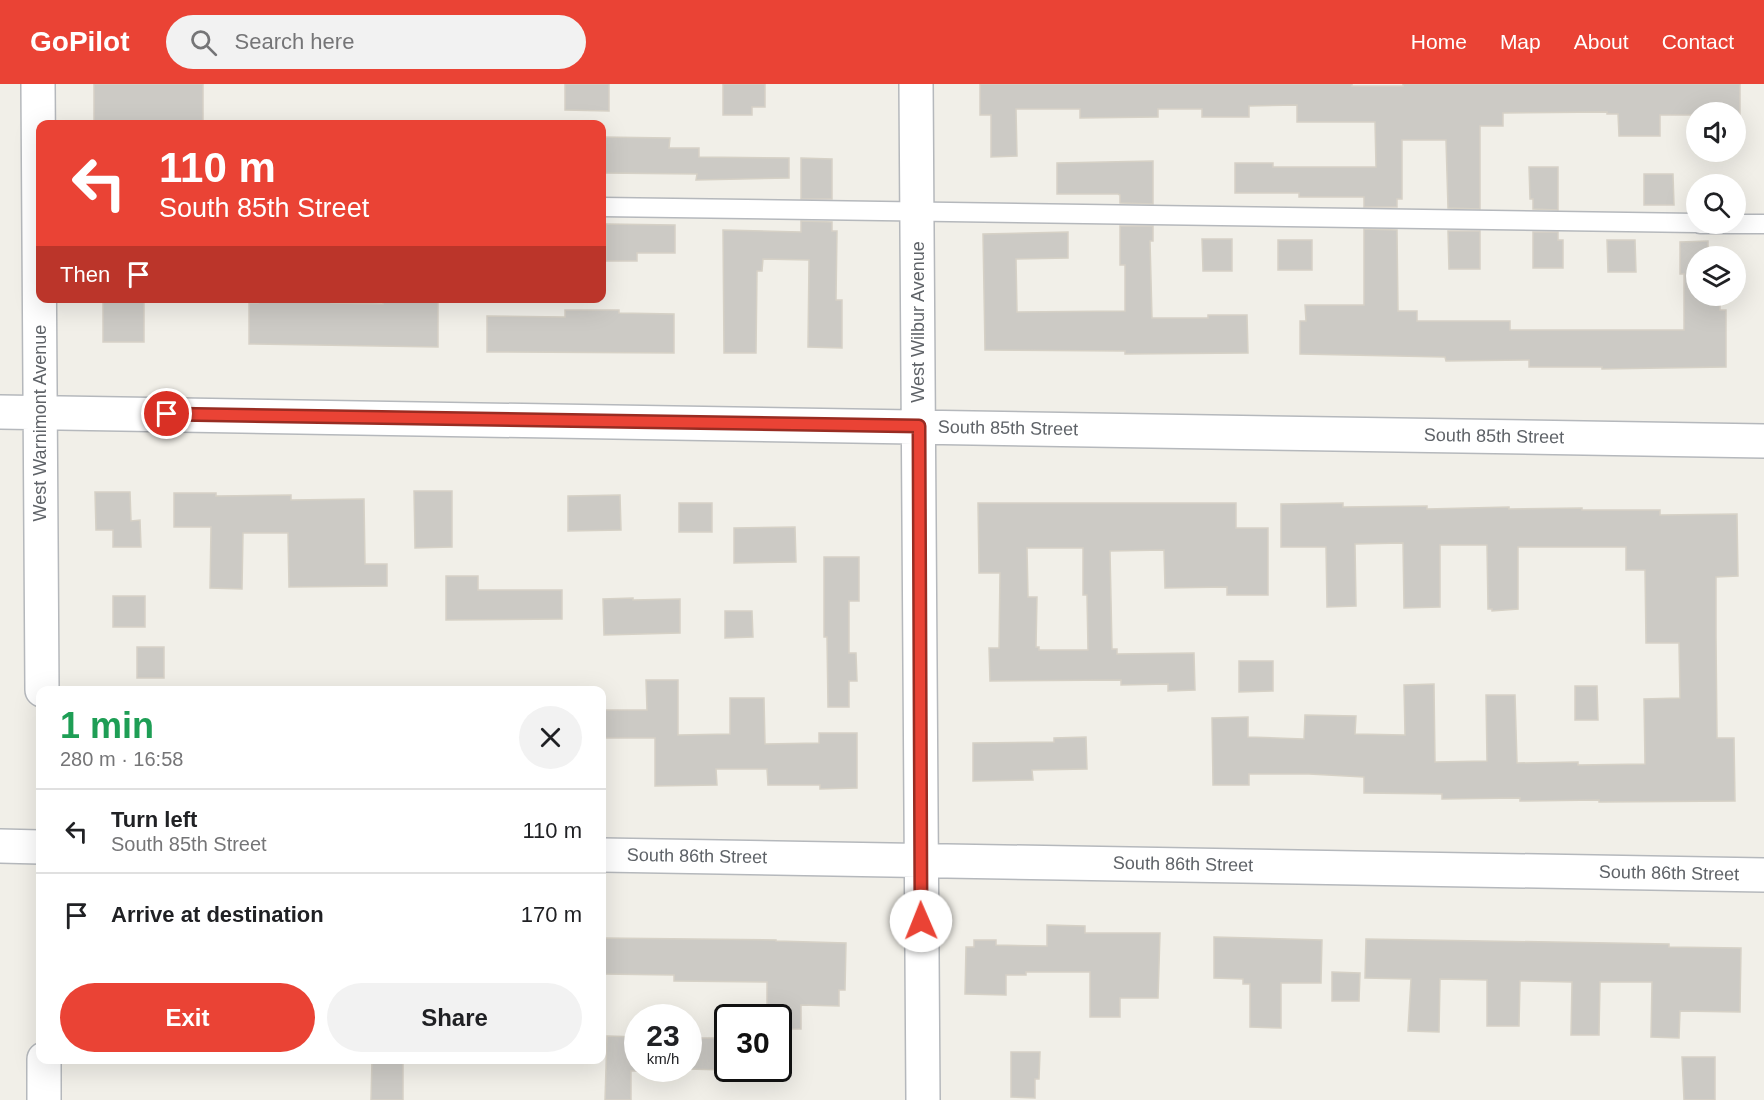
<!DOCTYPE html>
<html lang="en">
<head>
<meta charset="utf-8">
<style>
  :root { --surface:#fff; --page:#f2f2f2; --text:#202124; --muted:#757577; --line:#e0e0e0; --accent:#ea4335 }
  body { margin:0; font-family:Helvetica,sans-serif; background:var(--page); color:var(--text); height:100vh; display:flex; flex-direction:column; font-size:22px; white-space:nowrap }
  * { box-sizing:border-box; margin:0 }
  p { font-size:20px; color:var(--muted) }
  .icon { flex:none; width:33px; height:33px; fill:none; stroke:currentColor; stroke-width:2; stroke-linecap:round; stroke-linejoin:round }
  .map { position:relative; flex:1; overflow:hidden }
  .panel { position:absolute; left:36px; top:602px; width:570px; height:378px; display:flex; flex-direction:column; background:var(--surface); border-radius:12px; box-shadow:0 6px 24px #0002 }
  .panel>* { flex:none }
  .guide { position:absolute; left:36px; top:36px; width:570px; height:183px; border-radius:12px; box-shadow:0 6px 24px #0002; background:#ea4335; color:#fff; overflow:hidden }
  .buttons { position:absolute; left:1686px; top:18px; display:grid; gap:12px }
  .buttons a { display:grid; place-items:center; width:60px; height:60px; border-radius:50%; background:var(--surface); box-shadow:0 6px 24px #0002; font-size:30px }
  .speed { position:absolute; left:624px; top:920px; display:flex; gap:12px; font-size:30px; font-weight:700; text-align:center }
  .speed>* { display:grid; place-content:center; width:78px; height:78px; border-radius:50%; background:var(--surface); box-shadow:0 6px 24px #0002; line-height:1 }
  .speed small { font-size:15px; font-weight:400 }
  .speed .limit { border:3px solid #111; border-radius:9px; background:#fff; color:#111 }
  .pin { position:absolute; display:grid; place-items:center; width:51px; height:51px; color:#fff; margin:-26px; border:3px solid #fff; border-radius:50%; box-shadow:0 2px 6px #0007 }
  .me { position:absolute; width:66px; margin:-33px; rotate:359deg; stroke-linejoin:round; filter:drop-shadow(0 0 4px #0008) }
  .turn { display:flex; align-items:center; gap:21px; height:126px; padding:0 24px; font-size:27px }
  .turn .icon { width:78px; height:78px; stroke-width:2.5 }
  .turn b { display:block; font-size:42px; line-height:51px }
  .then { display:flex; align-items:center; height:57px; padding:0 24px; background:#0003; gap:12px; font-size:22px }
  .round { display:grid; place-items:center; flex:none; width:63px; height:63px; border-radius:32px; background:var(--page) }
  .headline { display:flex; align-items:center; justify-content:space-between; height:102px; padding:0 24px }
  h1 { font-size:36px; font-weight:800; line-height:45px; color:#1e9e55 }
  .primary-button { display:flex; gap:12px; margin-top:auto; padding:12px 24px }
  .primary-button a { flex:1; height:69px; border-radius:36px; background:var(--accent); color:#fff; font-size:24px; font-weight:800; line-height:69px; text-align:center }
  .primary-button a+a { background:var(--page); color:var(--text) }
  ul { padding:0; list-style:none }
  li { display:flex; align-items:center; gap:18px; height:84px; padding:0 24px; border-top:2px solid var(--line) }
  li div { flex:1 }
  li b { display:block; font-size:22px }
  li em { font-style:normal }
  header { display:flex; align-items:center; gap:36px; box-sizing:border-box; height:84px; padding:0 30px; background:var(--accent); color:#fff }
  header strong { font-size:28px }
  nav { display:flex; gap:33px; margin-inline-start:auto; font-size:21px }
  .search { width:420px; height:54px; background:var(--page); display:flex; align-items:center; gap:15px; box-sizing:border-box; padding:0 21px; border-radius:33px; color:var(--muted); font-size:22px }
  .map>svg:first-child { display:block }
  .building { fill:#cccac5; stroke:#d6d1c6; stroke-width:1.5; fill-rule:evenodd }
  .lines { fill:none; stroke-linecap:round; stroke-linejoin:round }
  .service-casing { stroke:#b5b8bc; stroke-width:21 }
  .minor-casing { stroke:#b5b8bc; stroke-width:36 }
  .service { stroke:#fff; stroke-width:18 }
  .minor { stroke:#fff; stroke-width:33 }
  .route-casing { stroke:#982c22; stroke-width:15 }
  .route { stroke:#ea4335; stroke-width:10 }
  .labels { text-anchor:middle; dominant-baseline:central; stroke-width:5; stroke-linejoin:round; paint-order:stroke }
  .street-label { font-size:18px; fill:#5f6368; stroke:#fff }
</style>
</head>
<body>
<header>
<strong>GoPilot</strong>
<div class="search"><svg class="icon" aria-label="search" viewBox="0 0 24 24"><circle cx="10" cy="10" r="6"/><path d="M15 15l6 6"/></svg>Search here</div>
<nav><a>Home</a><a>Map</a><a>About</a><a>Contact</a></nav>
</header>
<div class="map">
<svg width="1764" height="1016" viewBox="0 0 1764 1016">
  <rect width="100%" height="100%" fill="#f1efe8"/>
  <path class="building" d="M94,0H203V39L128,38V40H94Z
    M565,0H609V27L565,26Z
    M723,0H765V23H752V31H723Z
    M980,0H1352V2H1403V0H1740V31H1736V28H1696V31H1660V52H1619L1618,30H1607V28L1503,29V42H1480V125L1448,124L1446,56H1402V115H1397V123H1364V113H1299V109H1235V79H1273V83H1376L1375,38H1297V21L1249,22V33H1202V25H1158V33L1080,34V25H1016L1017,72L991,73V31H980Z
    M602,53L670,54L669,64H699V73L789,74V94L696,96L697,90L602,89Z
    M801,74L832,75V115H801Z
    M1153,77V120L1120,119V111L1118,110H1057V79Z
    M1529,83H1558V126L1533,125V115H1530Z
    M1644,90H1673L1674,121H1644Z
    M801,137L832,138V147H837L836,216H842V264L808,263L809,176L763,175L762,187H757L756,269H724L723,146L801,148Z
    M606,140L675,141V169H637V177H606Z
    M1120,142H1153V157H1150L1152,234H1208V231H1247L1248,269L1125,270V267L985,266L983,150L1068,148V174L1016,175L1017,228L1125,227V181H1120Z
    M1364,145L1397,146L1398,227H1417V237H1510V246H1684V190H1680V158L1708,157V172H1696V212L1720,213V226H1726V283L1602,285V283H1529V276L1446,277L1445,273L1300,270V237H1306L1305,221H1364Z
    M1448,147H1480V185H1449Z
    M1533,148H1558V156H1563V184H1533Z
    M1202,155H1232V187H1203Z
    M1278,156H1312V186H1278Z
    M1607,156H1635L1636,188H1608Z
    M103,214H144V258H103Z
    M258,214H331V219L383,220V215L438,214V263L249,260V219H258Z
    M565,226H619V229L674,230V269L487,268V232L565,233Z
    M414,407H452V463L415,464Z
    M95,408H130L131,437L140,436L141,463H113V446H96Z
    M174,409H216V412L291,411V416L364,415L365,480H387V502L289,503L288,449H243L242,505L210,504L211,443H174Z
    M620,411L621,446L568,447V412Z
    M679,419H712V448H679Z
    M978,419H1236V444H1268V511H1227V503L1165,504L1164,466L1110,467L1112,565H1117V570L1194,569L1195,606L1168,607V600L1121,601V596L990,597L989,564H999L1000,489H979ZM1027,464H1083V511H1087L1088,566H1039V563H1036L1037,513H1028Z
    M1343,419V423L1427,422V425L1509,423V425L1582,424V426H1660V431L1737,430L1738,492L1716,493V553L1717,654H1734L1735,717L1599,718V716L1520,717V714L1442,715V710L1364,709V693L1309,690H1249V701H1213L1212,634L1248,633V653L1304,655L1305,631L1356,632L1355,650L1405,651L1404,601L1434,600L1435,678L1487,677L1486,611H1515L1517,679L1578,678V681L1645,680L1644,615L1680,614L1679,559H1646L1645,486H1626V463H1518V525L1492,527V525H1488L1487,461H1440V523L1404,524L1403,459L1355,460L1356,522L1327,523L1326,463H1281V420Z
    M795,443L796,478L734,479V444Z
    M824,473H859V517H849V569H856L857,597H849V623H828L827,553H824Z
    M446,492H478V506H562V535L446,536Z
    M113,512H145V543H113Z
    M633,514V516L680,515V549L604,551L603,515Z
    M725,527H752L753,553L725,554Z
    M137,563H164V594H137Z
    M1239,577H1273V607L1239,608Z
    M646,596H678V651L730,650V614H764L765,660L819,659V649H857V704L820,705V701H768L767,685H716L717,701L655,702V654H605V626H647Z
    M1575,602H1597L1598,636H1575Z
    M1086,653L1087,685L1032,686L1033,696L973,697V659L1054,658V654Z
    M1047,841L1085,842V849H1160L1158,914H1120V933H1090V888H1026V891H1006V911L965,910L966,863H974V856H996V861L1047,862Z
    M1214,853L1322,856L1321,899H1281V944L1250,943V900H1243V895L1214,894Z
    M602,854L776,856V857L846,859L845,906H839V922L801,921V945H778V933H767V898L674,897V891L602,890Z
    M1366,855L1669,860V863L1741,864L1740,928L1680,927L1679,954L1651,953L1652,898H1600L1599,951H1571L1572,898L1520,897L1519,942H1487V896L1440,895L1439,948L1408,947L1411,895L1365,894Z
    M1332,888L1360,889L1359,917H1332Z
    M607,952L638,953V987H631V1016H605Z
    M688,954H724V986L688,985Z
    M1011,968H1040L1039,995H1035V1014L1011,1013Z
    M1682,973H1715V1016H1684Z
    M372,975H403V1016H371Z"/>
  <g class="lines">
    <g class="service-casing">
      <path id="service" d="M602,123L1696,139
        M1700,140H1764"/>
    </g>
    <g class="minor-casing">
      <path id="minor" d="M38,0L42,606
        M916,0L923,1016
        M0,328L1764,357
        M0,762L40,763
        M602,771L1764,791
        M44,975V1016"/>
    </g>
    <use href="#service" class="service"/>
    <use href="#minor" class="minor"/>
  </g>
  <g class="lines">
    <g class="route-casing">
      <path id="route" d="M167,330L919,342L921,837"/>
    </g>
    <use href="#route" class="route"/>
  </g>
  <g class="labels">
    <g class="street-label">
      <text transform="translate(918 238) rotate(-90)">West Wilbur Avenue</text>
      <text transform="translate(40 339) rotate(-90)">West Warnimont Avenue</text>
      <text transform="translate(1008 344) rotate(1)">South 85th Street</text>
      <text transform="translate(1494 352) rotate(1)">South 85th Street</text>
      <text transform="translate(697 772) rotate(1)">South 86th Street</text>
      <text transform="translate(1183 780) rotate(1)">South 86th Street</text>
      <text transform="translate(1669 789) rotate(1)">South 86th Street</text>
    </g>
  </g>
</svg>
<div class="buttons">
<a><svg class="icon" aria-label="sound" viewBox="0 0 24 24"><path d="M4 9h4l5-4v14l-5-4H4zM17 9q2 3 0 6"/></svg></a>
<a><svg class="icon" aria-label="search" viewBox="0 0 24 24"><circle cx="10" cy="10" r="6"/><path d="M15 15l6 6"/></svg></a>
<a><svg class="icon" aria-label="layers" viewBox="0 0 24 24"><path d="M12 4l9 5-9 5-9-5zM3 14l9 5 9-5"/></svg></a>
</div>
<div class="speed"><div>23<small>km/h</small></div><div class="limit">30</div></div>
<div class="pin" style="left:167px;top:330px;background:#d93025"><svg class="icon" aria-label="arrive" viewBox="0 0 24 24"><path d="M6 21V4h12l-3 4 3 4H6"/></svg></div>
<svg class="me" style="left:921px;top:837px" viewBox="-20 -20 40 40"><circle r="19" fill="#fff"/><path d="M0-13L10 11 0 6-10 11z" fill="#ea4335"/></svg>
<div class="guide">
<div class="turn"><svg class="icon" aria-label="left" viewBox="0 0 24 24"><path d="M17 20v-9H6M10 6l-5 5 5 5"/></svg><div><b>110 m</b>South 85th Street</div></div>
<div class="then">Then<svg class="icon" aria-label="arrive" viewBox="0 0 24 24"><path d="M6 21V4h12l-3 4 3 4H6"/></svg></div>
</div>
<section class="panel">
<div class="headline"><div><h1>1 min</h1><p>280 m · 16:58</p></div><a class="round"><svg class="icon" aria-label="close" viewBox="0 0 24 24"><path d="M6 6l12 12M18 6L6 18"/></svg></a></div>
<ul>
<li><svg class="icon" aria-label="left" viewBox="0 0 24 24"><path d="M17 20v-9H6M10 6l-5 5 5 5"/></svg><div><b>Turn left</b><p>South 85th Street</p></div><em>110 m</em></li>
<li><svg class="icon" aria-label="arrive" viewBox="0 0 24 24"><path d="M6 21V4h12l-3 4 3 4H6"/></svg><div><b>Arrive at destination</b></div><em>170 m</em></li>
</ul>
<div class="primary-button"><a>Exit</a><a>Share</a></div>
</section>
</div>
</body>
</html>
